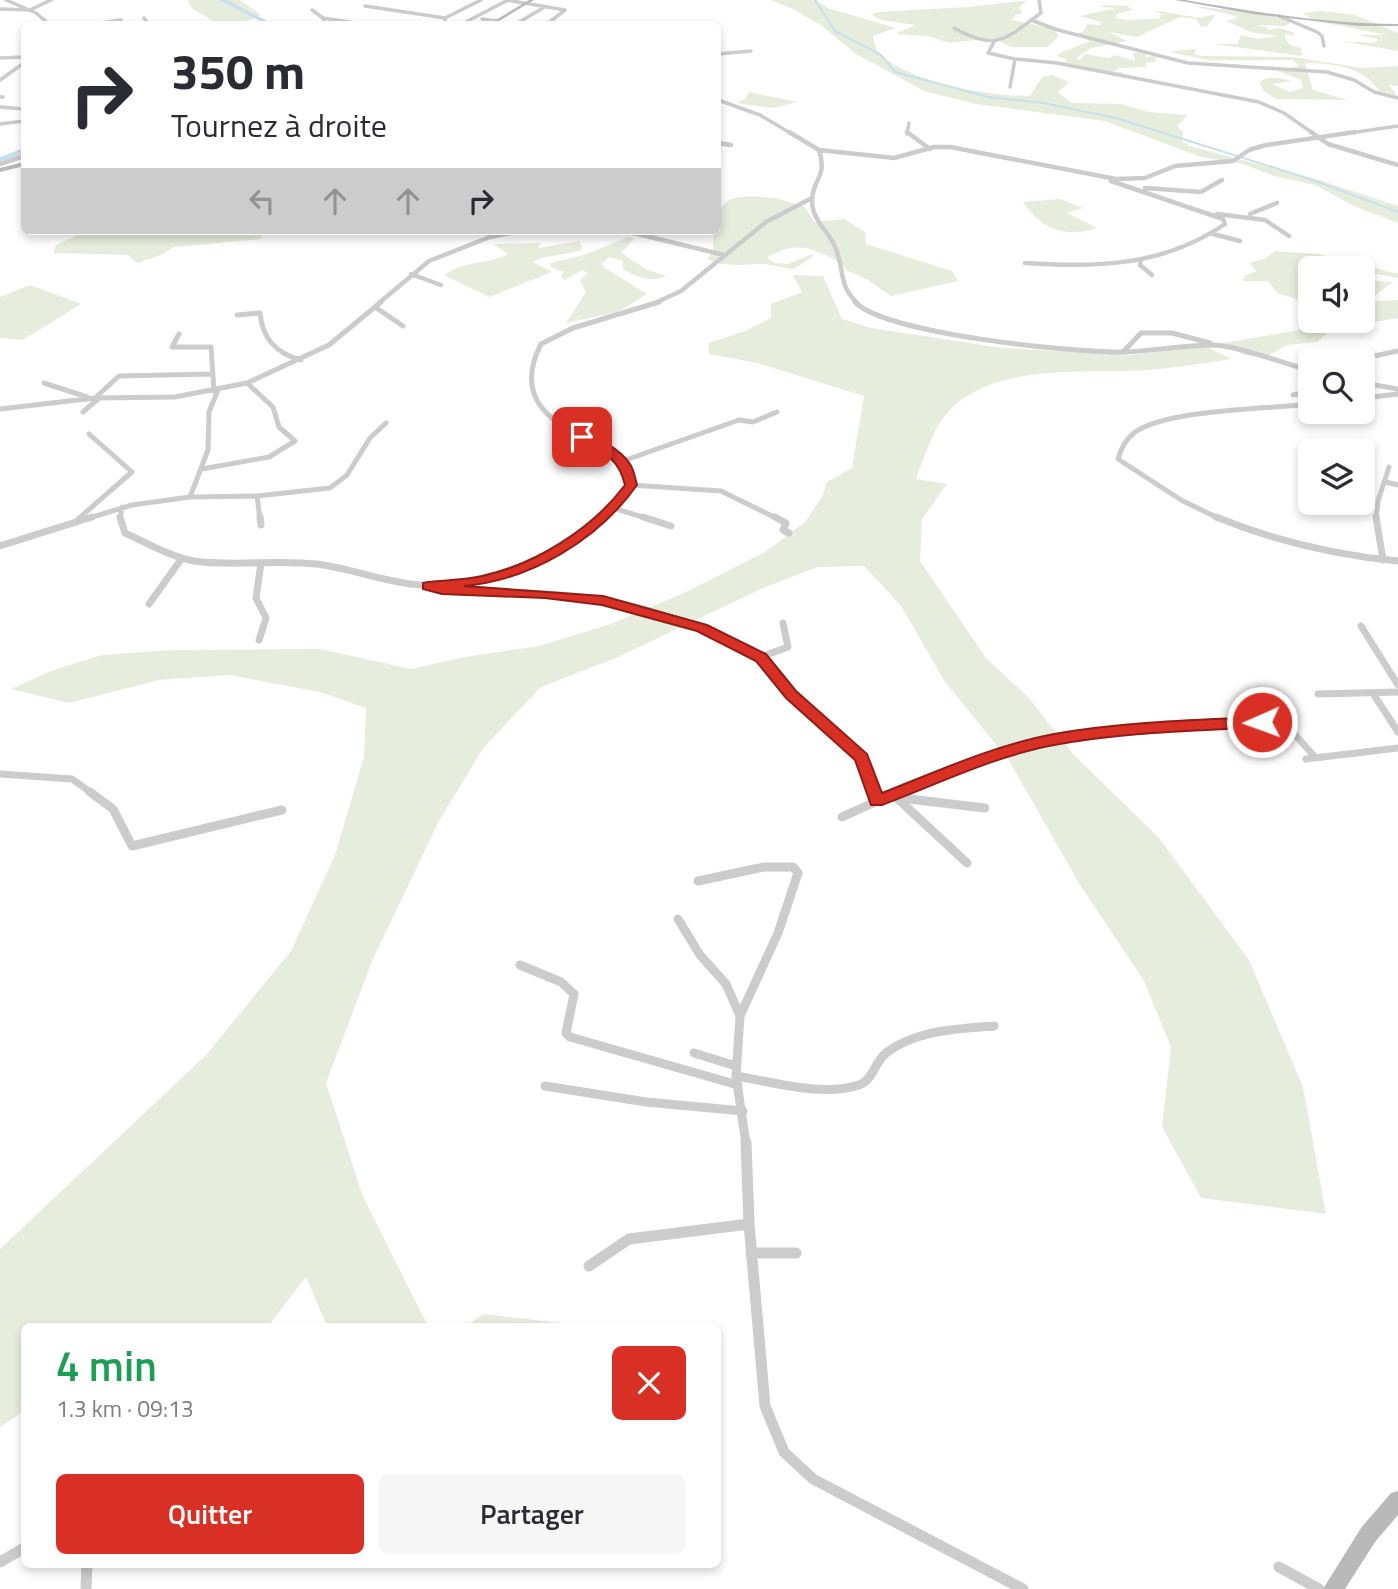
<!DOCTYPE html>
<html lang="fr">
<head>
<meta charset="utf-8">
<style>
  :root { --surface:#fff; --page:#f7f7f7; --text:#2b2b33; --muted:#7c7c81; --accent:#d93025 }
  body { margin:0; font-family:"Titillium Web",sans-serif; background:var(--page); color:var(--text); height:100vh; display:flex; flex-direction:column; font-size:26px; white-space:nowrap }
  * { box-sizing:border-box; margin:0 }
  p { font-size:23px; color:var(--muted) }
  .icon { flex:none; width:38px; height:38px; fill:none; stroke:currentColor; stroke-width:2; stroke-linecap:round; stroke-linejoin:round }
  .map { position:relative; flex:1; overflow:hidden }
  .sheet { position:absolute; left:21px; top:1323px; width:700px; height:245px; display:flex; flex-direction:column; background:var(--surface); border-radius:10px; box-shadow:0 4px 10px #0003 }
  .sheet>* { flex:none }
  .banner { position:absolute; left:21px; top:21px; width:700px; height:214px; border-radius:10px; box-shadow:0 4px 10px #0003; background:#fff; color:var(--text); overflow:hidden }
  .controls { position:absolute; left:1298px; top:256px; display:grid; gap:14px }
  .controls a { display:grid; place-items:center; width:77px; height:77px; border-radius:10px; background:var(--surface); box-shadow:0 4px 10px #0003; font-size:35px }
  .pin { position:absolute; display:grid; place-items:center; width:60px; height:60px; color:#fff; margin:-30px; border-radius:14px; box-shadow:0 4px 10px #0006 }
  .me { position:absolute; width:77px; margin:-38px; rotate:268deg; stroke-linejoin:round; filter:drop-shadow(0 0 5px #0008) }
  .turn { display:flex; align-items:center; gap:24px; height:147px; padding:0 35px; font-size:32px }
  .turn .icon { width:91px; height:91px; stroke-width:2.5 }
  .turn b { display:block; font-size:49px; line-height:60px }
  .lanes { display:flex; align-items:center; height:66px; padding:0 35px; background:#0003; justify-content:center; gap:35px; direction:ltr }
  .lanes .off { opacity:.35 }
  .round { display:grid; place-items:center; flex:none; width:74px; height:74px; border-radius:10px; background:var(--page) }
  .head { display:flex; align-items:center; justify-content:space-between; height:119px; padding:0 35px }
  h1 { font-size:42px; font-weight:600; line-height:52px; color:#1e9e55 }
  .cta { display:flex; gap:14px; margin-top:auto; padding:14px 35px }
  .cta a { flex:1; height:80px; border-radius:10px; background:var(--accent); color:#fff; font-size:28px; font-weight:600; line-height:80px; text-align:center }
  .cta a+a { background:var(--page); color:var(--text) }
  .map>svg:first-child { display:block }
  .green { fill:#e6eddc }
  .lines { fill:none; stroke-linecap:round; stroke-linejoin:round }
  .stream { stroke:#c8e0ee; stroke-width:2 }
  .river { fill:#c8e0ee; fill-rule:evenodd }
  .street-far5 { stroke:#ccc; stroke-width:3.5 }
  .street-far4 { stroke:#ccc; stroke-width:4.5 }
  .street-far3 { stroke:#ccc; stroke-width:5 }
  .street-far2 { stroke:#ccc; stroke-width:7 }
  .street-far1 { stroke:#ccc; stroke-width:9 }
  .street { stroke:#ccc; stroke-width:11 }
  .secondary { fill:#b9b9b9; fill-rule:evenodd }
  .route { fill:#d93025; stroke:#8d1f18; stroke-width:2 }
</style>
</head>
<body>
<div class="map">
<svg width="1398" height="1589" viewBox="0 0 1398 1589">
  <rect width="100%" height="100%" fill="#fff"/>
  <path class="green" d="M188,0H240L261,15L243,22L245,24H216C209,14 190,14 188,0Z
    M771,0H815L828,8L896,28L873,36C875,44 875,50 882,56C914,83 988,96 1030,96L1042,77L1052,75L1069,82L1058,92L1071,103L1121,104L1148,112L1188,115L1177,126L1183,132L1182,141L1189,146L1319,180L1398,206V223L1354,206L1315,185L1274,176L1243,164L1201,157L1105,121L976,104L924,91L856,54L822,26L793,9Z
    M1021,1H1026L1019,8L1023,13L1015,15L1012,20L1054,29L1059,36L1047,47H1011L994,38L949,43L927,36L896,34L915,25L881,20L872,15L877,12L968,7Z
    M1105,5L1127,6L1133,10L1117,14L1116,18C1131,22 1145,18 1160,19L1159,15H1164L1153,10L1200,18L1216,14L1207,26L1201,27L1196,19L1180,17L1137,37L1109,32L1127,41L1091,48L1076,58L1080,60L1085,54L1109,58L1115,55L1135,61L1133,53H1145L1146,57L1156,56L1155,62L1145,63L1147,67L1120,68L1113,72H1125L1115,76L1063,64L1067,60L1057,56L1060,53L1090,41L1077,35L1084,30L1087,24L1101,25L1100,22L1079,16L1116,8L1099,7Z
    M1192,6L1265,14L1291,21L1286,26L1255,25L1269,28L1266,31L1277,28L1293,32L1294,36L1286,34L1285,37L1290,45L1301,48L1302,56L1214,44H1237L1241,35L1259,39L1276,36L1251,32L1226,21L1235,19L1237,16Z
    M1321,11L1355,15L1398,33V51L1341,41L1375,43L1378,39L1358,35H1387L1316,21L1302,13Z
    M1193,49L1197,50L1194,54L1203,56L1294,57L1362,68L1398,66V86L1389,85L1397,96L1379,91C1365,67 1332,63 1305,63L1313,90L1348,100L1276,99L1264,91L1259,82C1269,75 1280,78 1292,81L1272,84L1290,92L1303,88L1301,80L1278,71L1299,66L1293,60H1208L1169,52Z
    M749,92L797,102L773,108L736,103L745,99Z
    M751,196L776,198L805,207L814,222L844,219L865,232L866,244L952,271L958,281L891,296L868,280L846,270L842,263C811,248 799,240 767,257L774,263L788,264L814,253L811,258L794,269C785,269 768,263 761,264C746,264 723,268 707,259L713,252V237L720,231C722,222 715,224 718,215C723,198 735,197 751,196Z
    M1060,199L1083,208L1067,213L1097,228C1067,238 1041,230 1023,202Z
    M87,231H259L262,239L174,247L161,255L137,263L128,255L53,253L56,245Z
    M629,237L634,239L621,253L646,269L666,276C651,283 636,277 623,269V261L609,257L602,264L605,268L647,294L618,312L566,323L586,292L580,280L588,273L582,270L564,280L561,276L564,272L551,267L550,263L584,255Z
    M580,241L582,250C566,255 545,255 533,262L552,272L489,297L444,275C464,260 487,265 508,254L493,244L541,243L538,248Z
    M1275,251L1318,254L1398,274V278L1365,272L1366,280L1393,282L1374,296L1363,297V293L1371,290L1363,283V268H1308L1304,273L1311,277V304L1277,293L1268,281H1243L1244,276L1257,271L1249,263L1266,258Z
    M793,275L823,276L842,319L871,328L1002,348L1131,355L1202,345L1232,359C1204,363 1176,368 1147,370C1086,374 993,362 948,412C932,430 925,456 916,479L947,484L922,519L920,561L986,658L1028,697L1073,754L1159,838L1249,960L1303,1087L1326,1214L1201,1198L1162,1127L1171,1047L1144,981L1080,885L1008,759L945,682L901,606L864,566L817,567L761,589L616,658L541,687L484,747L439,821L372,961L326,1083L363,1197L428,1326H327L306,1277L268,1326H24V1411L0,1427V1249L207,1054L291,951L335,855L364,757L366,708L320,692L229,675L159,680L69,703L11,689L51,671L102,655L172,650L320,649L411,669L465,657L539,646L611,624L686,592L765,552L805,522L822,497L827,482L852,468L864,396L757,363L709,354V343L745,331L771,318V304L802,292Z
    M30,285L81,304L23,340L0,338V297Z
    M1398,300V318L1329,330L1318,342L1287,345L1264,358L1244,355L1223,343L1300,330L1297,321L1311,316V320H1363V302Z
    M484,1314L577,1325V1326H466Z"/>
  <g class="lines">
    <path class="stream" d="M815,0L835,31L881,55L895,72L988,97L1043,103L1116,118L1310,179L1398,212"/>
    <path class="river" d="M219,0H227L273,24H266Z
      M24,148V153L0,162V157Z"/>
    <path class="street-far5" d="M6,0L36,13L49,24
      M506,0L565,10
      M365,6L445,18
      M0,9L30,10L51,0
      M312,10L323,18L325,24
      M1279,16L1317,32L1322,36L1324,46
      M144,18L149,24
      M323,18L362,24
      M482,19L497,21
      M1031,20L1058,30L1188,63L1327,72L1354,80L1374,92L1398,98
      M95,24L121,20
      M453,24L445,22V18L481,0
      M462,24L508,0
      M516,24L543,8
      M547,24L565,10
      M954,28C997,52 1005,39 1041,13L1039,0
      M994,42L988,53L1015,59L1010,87
      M718,54L751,51
      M0,58L24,57
      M1015,59L1057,63L1259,102L1284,113L1314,134
      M0,80L24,63
      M0,97H3
      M718,100L760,115L792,134
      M0,107L24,109
      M0,124L24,121
      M907,134L909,123
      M1343,134L1398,126"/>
    <path class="street-far4" d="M789,132L819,150C828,178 812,179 812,201C812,221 830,232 836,249C845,272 838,284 857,303
      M907,132L930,149
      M1311,132L1328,144L1398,165
      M718,143L731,145
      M819,150L894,158L934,147H950L1116,179L1145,178L1175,166L1233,161L1249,150L1266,145L1355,132
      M0,164L24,156
      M1145,188L1201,192L1222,180
      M1217,214L1265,220L1289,236
      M1250,214L1277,203
      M625,231L724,255
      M1213,234L1240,241
      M1141,260L1140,265L1152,275
      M1025,263C1097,268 1164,266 1225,224L1223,219L1111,181
      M411,274L441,285
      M379,303L429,261L490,237L520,231
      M655,303L681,291L766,222L812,198"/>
    <path class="street-far3" d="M855,302C885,334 1075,353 1124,352C1153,351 1184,345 1214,345C1239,346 1285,364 1311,371
      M375,307L403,326
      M237,315L260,313C262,338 277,354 301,360
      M179,334L172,347H211L214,391
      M1123,352L1141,333H1172L1210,343
      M1360,359L1398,351
      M44,383L87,397
      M1363,383L1398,389
      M1293,395L1311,391
      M95,398L119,376L211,374
      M1363,398L1398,394
      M0,409L95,398L175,397L247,383L329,345L381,302
      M83,412L99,398
      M623,461L739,420L753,422L777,412
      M202,469L269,457L295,441L279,427L273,407L247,383
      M1386,482L1398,485
      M631,485L721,491L778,519
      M257,496L260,519
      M190,497L208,450L209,412L218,390
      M613,508L649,519
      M78,519L132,472L89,434
      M86,519L132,505L190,497L257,496L330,488L347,475L370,438L386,423
      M120,519L122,507
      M598,519L613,508L631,485L623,461C578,432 505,414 541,344L573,328L659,302
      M1220,519L1181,500L1118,459C1121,448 1126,439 1135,432C1169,409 1268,409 1311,404
      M1376,519L1378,501L1389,467"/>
    <path class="street-far2" d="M120,517L125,533C147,543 169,556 194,561C234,567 276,559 316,564C351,568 386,583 421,585C493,589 546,559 601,517
      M260,517L261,525
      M643,517L671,526
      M775,517L786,523L783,530L789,533
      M1216,517C1275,541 1334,555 1398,561
      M1376,517L1383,560
      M0,546L92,517
      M441,589C503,593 566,591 627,605C674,616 718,636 761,657
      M149,604L182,558
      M783,623L788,647L763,656L761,660L791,694L862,758L875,794
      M1361,626L1398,685
      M259,640L266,618L256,598L261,563
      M1318,694L1398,692
      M1374,695L1398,732
      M1306,759L1398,748
      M0,774L72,779L93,794
      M893,794C947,771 1003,749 1061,738C1131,724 1203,723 1274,722L1287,726L1315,757"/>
    <path class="street-far1" d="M90,792L113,809L132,846L282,810
      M875,792L877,801
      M892,797L985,808
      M897,798L967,863
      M842,817L897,792
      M698,881L764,867H793L798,873L778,933L740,1016
      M678,919L700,955L726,984L740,1016L736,1076L746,1144
      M520,965L561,982L574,994L566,1033L570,1037L738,1085
      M694,1053L736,1066
      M736,1076C773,1082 822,1097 859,1085C873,1080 875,1062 886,1053C915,1030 958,1029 994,1026
      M545,1086L646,1102L743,1111"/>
    <path class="street" d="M746,1142L749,1224L765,1406L784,1452L813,1479L1023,1589
      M751,1253H796
      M589,1266L629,1239L749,1224
      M0,1562L24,1548
      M1279,1567L1319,1589
      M86,1589L87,1564"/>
    <path class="secondary" d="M529,0H534L494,24H489Z
      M1175,0H1185C1256,12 1327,24 1398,24V26H1359L1253,14Z
      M24,162V166L0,172V168Z
      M1398,1491V1515L1375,1542L1345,1589H1323L1361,1528L1391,1493Z"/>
  </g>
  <path class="route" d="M578,435C594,433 622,451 630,464C634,470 635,478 637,485C598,540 531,580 464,586L603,596L707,625L766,654L796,691L867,754L882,793C938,771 995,745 1054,734C1123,722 1192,720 1262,717L1269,722L1262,727C1192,731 1123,732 1054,745C995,756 938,784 882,805H871L855,760L786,698L756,661L697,631L602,605L545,598L442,594L423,589V583L428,582C446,580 465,580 482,576C536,564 591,530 625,485C618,456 603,453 578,440Z"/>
</svg>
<div class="controls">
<a><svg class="icon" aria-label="sound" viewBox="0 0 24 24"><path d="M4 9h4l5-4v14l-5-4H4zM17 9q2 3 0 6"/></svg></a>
<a><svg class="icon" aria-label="search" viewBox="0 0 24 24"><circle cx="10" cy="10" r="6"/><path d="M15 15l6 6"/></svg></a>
<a><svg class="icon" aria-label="layers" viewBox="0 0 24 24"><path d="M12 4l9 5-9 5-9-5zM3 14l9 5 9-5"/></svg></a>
</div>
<div class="pin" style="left:582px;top:437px;background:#d93025"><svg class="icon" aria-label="arrive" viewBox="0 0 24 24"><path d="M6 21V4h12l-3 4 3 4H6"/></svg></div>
<svg class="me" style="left:1262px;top:722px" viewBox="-20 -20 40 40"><circle r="17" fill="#d93025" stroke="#fff" stroke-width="3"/><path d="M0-11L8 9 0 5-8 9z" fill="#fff"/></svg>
<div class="banner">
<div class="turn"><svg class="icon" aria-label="right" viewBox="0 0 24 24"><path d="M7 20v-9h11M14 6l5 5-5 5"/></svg><div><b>350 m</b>Tournez à droite</div></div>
<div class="lanes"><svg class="icon off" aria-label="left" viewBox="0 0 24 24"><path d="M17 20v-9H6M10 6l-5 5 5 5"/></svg><svg class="icon off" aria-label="ahead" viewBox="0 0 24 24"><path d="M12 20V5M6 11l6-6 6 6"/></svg><svg class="icon off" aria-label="ahead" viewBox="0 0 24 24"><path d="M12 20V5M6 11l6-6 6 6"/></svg><svg class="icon" aria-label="right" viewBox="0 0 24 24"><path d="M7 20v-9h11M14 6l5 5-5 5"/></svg></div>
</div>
<section class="sheet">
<div class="head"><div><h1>4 min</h1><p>1.3 km · 09:13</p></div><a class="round" style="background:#d93025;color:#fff"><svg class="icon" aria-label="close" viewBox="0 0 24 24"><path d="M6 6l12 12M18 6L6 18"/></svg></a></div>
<div class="cta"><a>Quitter</a><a>Partager</a></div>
</section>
</div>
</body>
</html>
